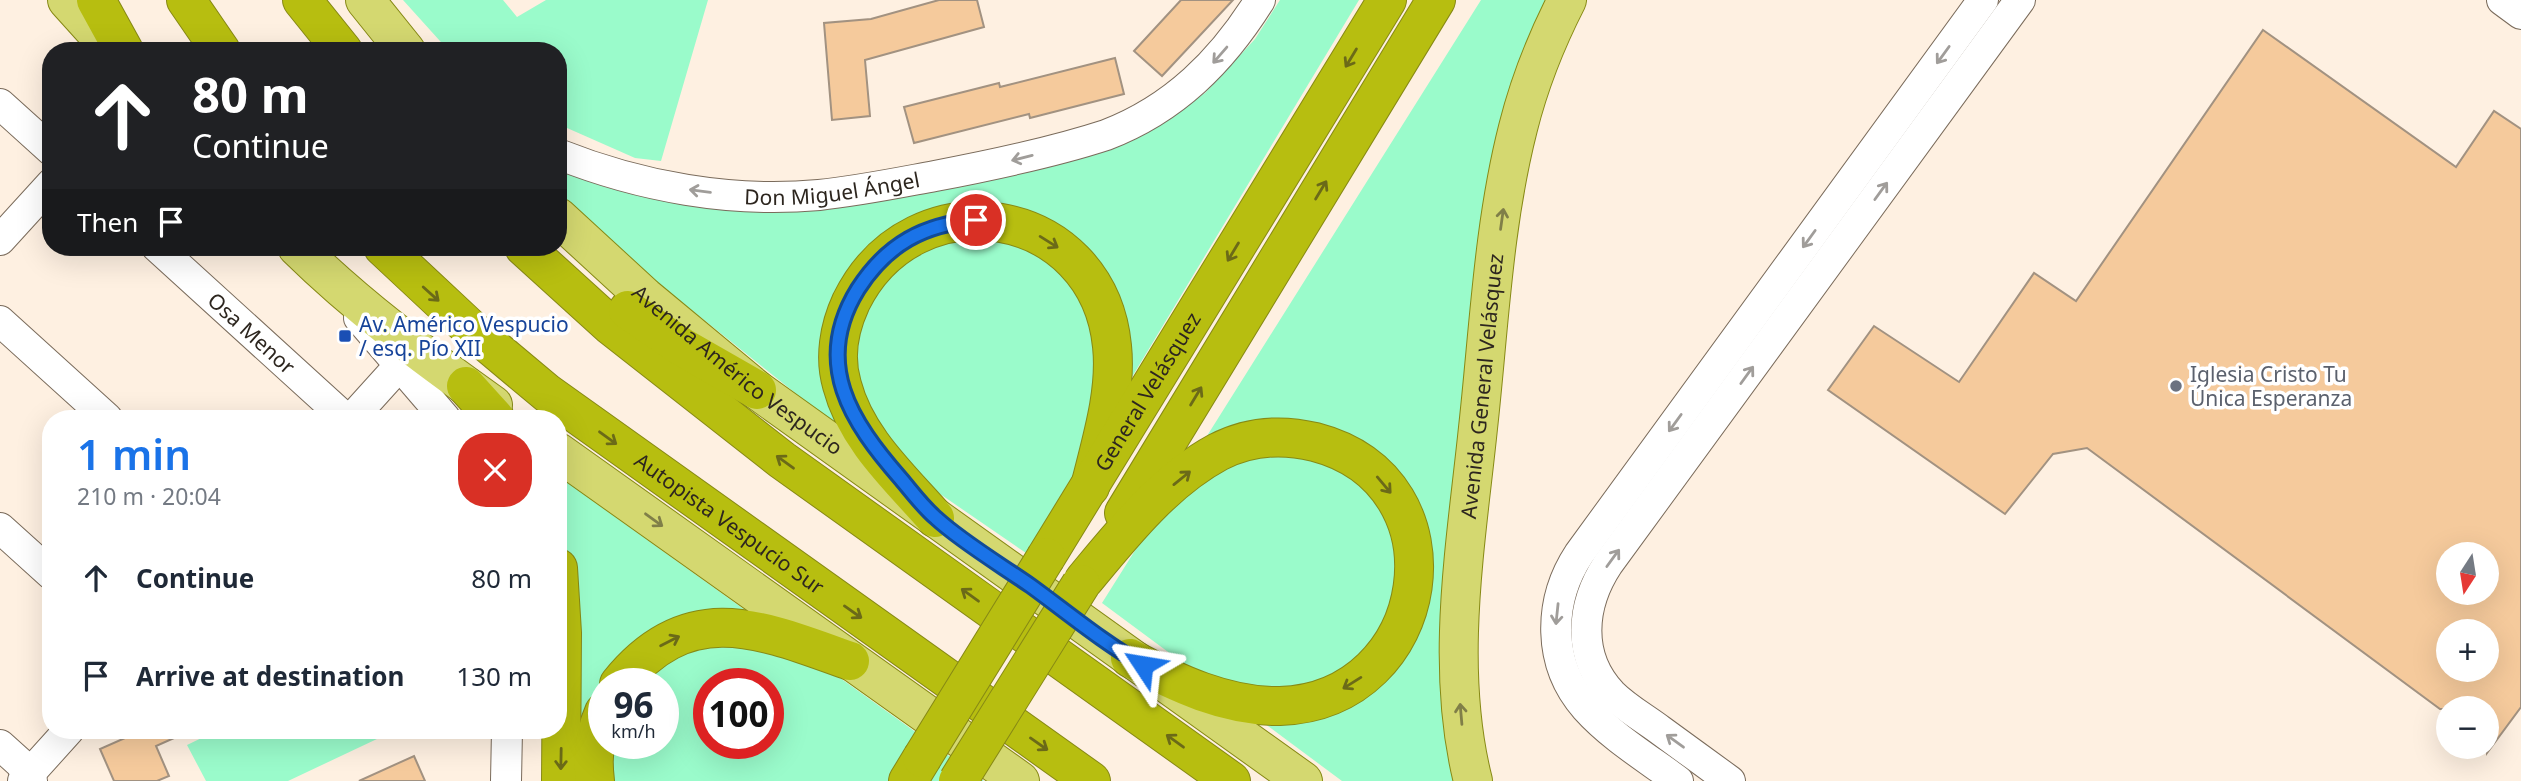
<!DOCTYPE html>
<html lang="en">
<head>
<meta charset="utf-8">
<style>
  :root { --surface:#fff; --page:#f6f6f7; --text:#1f2937; --muted:#747a83; --accent:#1a73e8 }
  body { margin:0; font-family:"Noto Sans",sans-serif; background:var(--page); color:var(--text); height:100vh; display:flex; flex-direction:column; font-size:26px; white-space:nowrap }
  * { box-sizing:border-box; margin:0 }
  p { font-size:23px; color:var(--muted) }
  .icon { flex:none; width:38px; height:38px; fill:none; stroke:currentColor; stroke-width:2; stroke-linecap:round; stroke-linejoin:round }
  .map { position:relative; flex:1; overflow:hidden }
  .sheet { position:absolute; left:42px; top:410px; width:525px; height:329px; display:flex; flex-direction:column; background:var(--surface); border-radius:28px; box-shadow:0 7px 28px #0002 }
  .sheet>* { flex:none }
  .top-card { position:absolute; left:42px; top:42px; width:525px; height:214px; border-radius:28px; box-shadow:0 7px 28px #0002; background:#202124; color:#fff; overflow:hidden }
  .needle { width:46px; rotate:192deg }
  .tools { position:absolute; left:2436px; top:542px; display:grid; gap:14px }
  .tools a { display:grid; place-items:center; width:63px; height:63px; border-radius:50%; background:var(--surface); box-shadow:0 7px 28px #0002; font-size:35px }
  .speed { position:absolute; left:588px; top:668px; display:flex; gap:14px; font-size:35px; font-weight:700; text-align:center }
  .speed>* { display:grid; place-content:center; width:91px; height:91px; border-radius:50%; background:var(--surface); box-shadow:0 7px 28px #0002; line-height:1 }
  .speed small { font-size:18px; font-weight:400 }
  .speed .limit { border:10px solid #d22; background:#fff; color:#111 }
  .pin { position:absolute; display:grid; place-items:center; width:60px; height:60px; color:#fff; margin:-30px; border:4px solid #fff; border-radius:50%; box-shadow:0 2px 7px #0007 }
  .me { position:absolute; width:77px; margin:-38px; rotate:303deg; stroke-linejoin:round; filter:drop-shadow(0 0 5px #0008) }
  .turn { display:flex; align-items:center; gap:24px; height:147px; padding:0 35px; font-size:32px }
  .turn .icon { width:91px; height:91px; stroke-width:2.5 }
  .turn b { display:block; font-size:49px; line-height:60px }
  .then { display:flex; align-items:center; height:66px; padding:0 35px; background:#0003; gap:14px; font-size:26px }
  .round { display:grid; place-items:center; flex:none; width:74px; height:74px; border-radius:28px; background:var(--page) }
  .overview { display:flex; align-items:center; justify-content:space-between; height:119px; padding:0 35px }
  h1 { font-size:42px; font-weight:600; line-height:52px; color:var(--accent) }
  ul { padding:0; list-style:none }
  li { display:flex; align-items:center; gap:21px; height:98px; padding:0 35px }
  li div { flex:1 }
  li b { display:block; font-size:26px }
  li em { font-style:normal }
  .map>svg:first-child { display:block }
  .green { fill:#9afbcb; fill-rule:evenodd }
  .building { fill:#f5ca9c; stroke:#a29281; stroke-width:2; fill-rule:evenodd }
  .lines { fill:none; stroke-linecap:round; stroke-linejoin:round }
  .minor-casing { stroke:#7a6b5b; stroke-width:32 }
  .major-casing { stroke:#878915; stroke-width:40 }
  .highway-casing { stroke:#878915; stroke-width:40 }
  .minor { stroke:#fff; stroke-width:30 }
  .major { stroke:#d4d870; stroke-width:38 }
  .highway { stroke:#b7be10; stroke-width:38 }
  .highway-bridge-casing { stroke:#878915; stroke-width:40; stroke-linecap:butt }
  .highway-bridge { stroke:#b7be10; stroke-width:38 }
  .oneway { stroke:#a09d9a }
  .oneway2 { stroke:#6b6a18 }
  .oneway3 { stroke:#807f48 }
  .route-casing { stroke:#114b97; stroke-width:18 }
  .route { stroke:#1a73e8; stroke-width:12 }
  .transit-dot { fill:#1a4fb4; stroke:#fff; stroke-width:2.5 }
  .worship-dot { fill:#6b7280; stroke:#fff; stroke-width:2.5 }
  .labels { text-anchor:middle; dominant-baseline:central; stroke-width:7; stroke-linejoin:round; paint-order:stroke }
  .street-label { font-size:21px; fill:#2d261f; stroke:#fff }
  .transit-label { font-size:21px; fill:#164399; stroke:#fff; text-anchor:start }
  .worship-label { font-size:21px; fill:#5b616d; stroke:#fff; text-anchor:start }
</style>
</head>
<body>
<div class="map">
<svg width="2521" height="781" viewBox="0 0 2521 781">
  <rect width="100%" height="100%" fill="#fef0e1"/>
  <path class="green" d="M403,0H503L517,17L546,0H708L661,161L635,158L558,124V51H449Z
    M1280,0H1359L1026,553L809,404L624,256L576,212L558,192V166L605,187L666,200L736,208L1137,137L1205,93L1255,39Z
    M1481,0H1551L1520,70L1461,781H1342L1102,603Z
    M558,476L984,781H572V609L564,544L558,525ZM604,684H663V744H604ZM709,684H768V744H709Z
    M218,730H396L288,781H206L187,745Z"/>
  <path class="building" d="M939,0H977L984,27L865,60L870,116L832,120L824,23L871,19Z
    M1181,0H1233L1162,76L1134,51Z
    M2263,30L2456,167L2494,111L2521,129V707L2487,753V709H2440L2087,448L2053,454L2005,514L1828,390L1874,326L1959,382L2034,273L2076,301ZM2448,555H2487V593H2448ZM2448,632H2487V670H2448Z
    M1115,58L1124,94L1030,118L1029,114L914,143L904,107L999,83L1000,87Z
    M143,730H192L156,746L169,776L157,781H114L100,749Z
    M414,756L425,781H359Z"/>
  <g class="lines">
    <g class="minor-casing">
      <g id="minor">
        <path d="M2502,0L2521,14"/>
        <path d="M0,104L51,150"/>
        <path id="s1" d="M558,154C641,187 731,203 819,195C858,191 897,183 935,176C993,165 1051,153 1106,135C1174,109 1222,61 1260,0"/>
        <path d="M0,240L51,184"/>
        <path id="s2" d="M157,247L345,418"/>
        <path d="M359,318L445,418"/>
        <path d="M0,321L107,418"/>
        <path d="M352,418L399,366"/>
        <path d="M0,528L51,574"/>
        <path d="M0,745L20,763L32,781"/>
        <path d="M23,781L69,730"/>
        <path d="M506,781L507,730"/>
        <path d="M1678,781C1647,758 1612,737 1586,708C1547,664 1548,601 1579,554L1983,0"/>
        <path d="M1730,781C1707,764 1683,747 1660,730C1644,718 1626,708 1612,694C1576,656 1581,605 1608,564L2020,0"/>
      </g>
    </g>
    <g class="major-casing">
      <g id="major">
        <path d="M67,0L113,51"/>
        <path d="M365,0L406,51"/>
        <path id="s3" d="M558,217L645,297L757,390L1303,781"/>
        <path d="M297,247C357,306 424,356 493,405"/>
        <path d="M558,452L1020,781"/>
        <path id="s4" d="M1473,781C1444,666 1466,544 1478,428C1489,329 1493,226 1518,128C1529,84 1546,41 1567,0"/>
      </g>
    </g>
    <g class="highway-casing">
      <g id="highway">
        <path d="M96,0L124,51"/>
        <path d="M186,0L221,51"/>
        <path d="M302,0L343,51"/>
        <path id="s5" d="M383,247L474,332L547,393L1091,781"/>
        <path d="M524,247L610,325L782,460L1231,781"/>
        <path d="M628,310L682,347L757,390"/>
        <path d="M466,386L495,418"/>
        <path d="M1124,513L1436,0"/>
        <path d="M935,518C900,478 856,439 842,385C834,358 839,328 851,302C914,174 1098,204 1112,346C1117,392 1101,442 1090,487"/>
        <path id="s6" d="M1046,557L1387,0"/>
        <path d="M558,568L562,633L561,781"/>
        <path d="M1084,580C1122,534 1164,481 1218,452C1249,436 1282,434 1315,442C1468,482 1434,701 1280,706C1227,707 1175,683 1130,658"/>
        <path d="M619,684C689,597 761,629 850,661"/>
        <path d="M595,781C592,757 594,734 604,712"/>
        <path d="M908,781L922,758"/>
      </g>
    </g>
    <use href="#minor" class="minor"/>
    <use href="#major" class="major"/>
    <use href="#highway" class="highway"/>
    <g class="highway-bridge-casing">
      <path id="highway-bridge" d="M922,758L1046,557
        M958,781L1081,584"/>
    </g>
    <use href="#highway-bridge" class="highway-bridge"/>
  </g>
  <defs><path id="oneway-shaft" d="M-6 0H5M1.5-3L5.5 0L1.5 3" fill="none" stroke-width="1.6" stroke-linecap="round" stroke-linejoin="round" transform="scale(1.75)"/></defs>
  <g class="oneway">
    <use href="#oneway-shaft" transform="translate(1220 55) rotate(131)"/>
    <use href="#oneway-shaft" transform="translate(1943 55) rotate(126)"/>
    <use href="#oneway-shaft" transform="translate(1022 158) rotate(166)"/>
    <use href="#oneway-shaft" transform="translate(700 191) rotate(-173)"/>
    <use href="#oneway-shaft" transform="translate(1881 191) rotate(-54)"/>
    <use href="#oneway-shaft" transform="translate(1809 239) rotate(126)"/>
    <use href="#oneway-shaft" transform="translate(1747 375) rotate(-54)"/>
    <use href="#oneway-shaft" transform="translate(1675 423) rotate(126)"/>
    <use href="#oneway-shaft" transform="translate(1613 558) rotate(-54)"/>
    <use href="#oneway-shaft" transform="translate(1557 614) rotate(96)"/>
    <use href="#oneway-shaft" transform="translate(1675 741) rotate(-144)"/>
  </g>
  <g class="oneway2">
    <use href="#oneway-shaft" transform="translate(1351 58) rotate(121)"/>
    <use href="#oneway-shaft" transform="translate(1321 190) rotate(-59)"/>
    <use href="#oneway-shaft" transform="translate(1049 242) rotate(32)"/>
    <use href="#oneway-shaft" transform="translate(1233 252) rotate(121)"/>
    <use href="#oneway-shaft" transform="translate(431 294) rotate(42)"/>
    <use href="#oneway-shaft" transform="translate(1196 396) rotate(-59)"/>
    <use href="#oneway-shaft" transform="translate(608 438) rotate(36)"/>
    <use href="#oneway-shaft" transform="translate(785 462) rotate(-144)"/>
    <use href="#oneway-shaft" transform="translate(1182 478) rotate(-39)"/>
    <use href="#oneway-shaft" transform="translate(1384 485) rotate(50)"/>
    <use href="#oneway-shaft" transform="translate(970 595) rotate(-144)"/>
    <use href="#oneway-shaft" transform="translate(853 612) rotate(35)"/>
    <use href="#oneway-shaft" transform="translate(670 641) rotate(-27)"/>
    <use href="#oneway-shaft" transform="translate(1352 683) rotate(148)"/>
    <use href="#oneway-shaft" transform="translate(1175 741) rotate(-144)"/>
    <use href="#oneway-shaft" transform="translate(1039 744) rotate(35)"/>
    <use href="#oneway-shaft" transform="translate(561 759) rotate(91)"/>
  </g>
  <g class="oneway3">
    <use href="#oneway-shaft" transform="translate(1502 219) rotate(-82)"/>
    <use href="#oneway-shaft" transform="translate(654 520) rotate(36)"/>
    <use href="#oneway-shaft" transform="translate(1461 714) rotate(-95)"/>
  </g>
  <g class="lines">
    <g class="route-casing">
      <path id="route" d="M976,220C924,224 887,244 858,289C812,363 851,422 901,479C912,492 923,507 936,518C962,542 1001,565 1031,586C1068,613 1104,643 1143,665"/>
    </g>
    <use href="#route" class="route"/>
  </g>
  <rect class="transit-dot" x="338" y="329" width="14" height="14" rx="3.5"/>
  <circle class="worship-dot" cx="2176" cy="386" r="7"/>
  <g class="labels">
    <g class="street-label">
      <text stroke="none"><textPath href="#s1" startOffset="280">Don Miguel Ángel</textPath></text>
      <text stroke="none"><textPath href="#s2" startOffset="128">Osa Menor</textPath></text>
      <text stroke="none"><textPath href="#s3" startOffset="236">Avenida Américo Vespucio</textPath></text>
      <text stroke="none"><textPath href="#s4" startOffset="397">Avenida General Velásquez</textPath></text>
      <text stroke="none"><textPath href="#s6" startOffset="194">General Velásquez</textPath></text>
      <text stroke="none"><textPath href="#s5" startOffset="444">Autopista Vespucio Sur</textPath></text>
    </g>
    <g class="transit-label">
      <text x="359" y="324">Av. Américo Vespucio<tspan x="359" dy="24">/ esq. Pío XII</tspan></text>
    </g>
    <g class="worship-label">
      <text x="2190" y="374">Iglesia Cristo Tu<tspan x="2190" dy="24">Única Esperanza</tspan></text>
    </g>
  </g>
</svg>
<div class="tools">
<a><svg class="needle" viewBox="-14 -14 28 28"><path d="M0-13l5 13h-10z" fill="#e53935"/><path d="M0 13l5-13h-10z" fill="#747a83"/></svg></a>
<a>+</a>
<a>−</a>
</div>
<div class="speed"><div>96<small>km/h</small></div><div class="limit">100</div></div>
<div class="pin" style="left:976px;top:220px;background:#d93025"><svg class="icon" aria-label="arrive" viewBox="0 0 24 24"><path d="M6 21V4h12l-3 4 3 4H6"/></svg></div>
<svg class="me" style="left:1143px;top:665px" viewBox="-20 -20 40 40"><path d="M0-17L14 15 0 8-14 15z" fill="#1a73e8" stroke="#fff" stroke-width="4"/></svg>
<div class="top-card">
<div class="turn"><svg class="icon" aria-label="ahead" viewBox="0 0 24 24"><path d="M12 20V5M6 11l6-6 6 6"/></svg><div><b>80 m</b>Continue</div></div>
<div class="then">Then<svg class="icon" aria-label="arrive" viewBox="0 0 24 24"><path d="M6 21V4h12l-3 4 3 4H6"/></svg></div>
</div>
<section class="sheet">
<div class="overview"><div><h1>1 min</h1><p>210 m · 20:04</p></div><a class="round" style="background:#d93025;color:#fff"><svg class="icon" aria-label="close" viewBox="0 0 24 24"><path d="M6 6l12 12M18 6L6 18"/></svg></a></div>
<ul>
<li><svg class="icon" aria-label="ahead" viewBox="0 0 24 24"><path d="M12 20V5M6 11l6-6 6 6"/></svg><div><b>Continue</b></div><em>80 m</em></li>
<li><svg class="icon" aria-label="arrive" viewBox="0 0 24 24"><path d="M6 21V4h12l-3 4 3 4H6"/></svg><div><b>Arrive at destination</b></div><em>130 m</em></li>
</ul>
</section>
</div>
</body>
</html>
